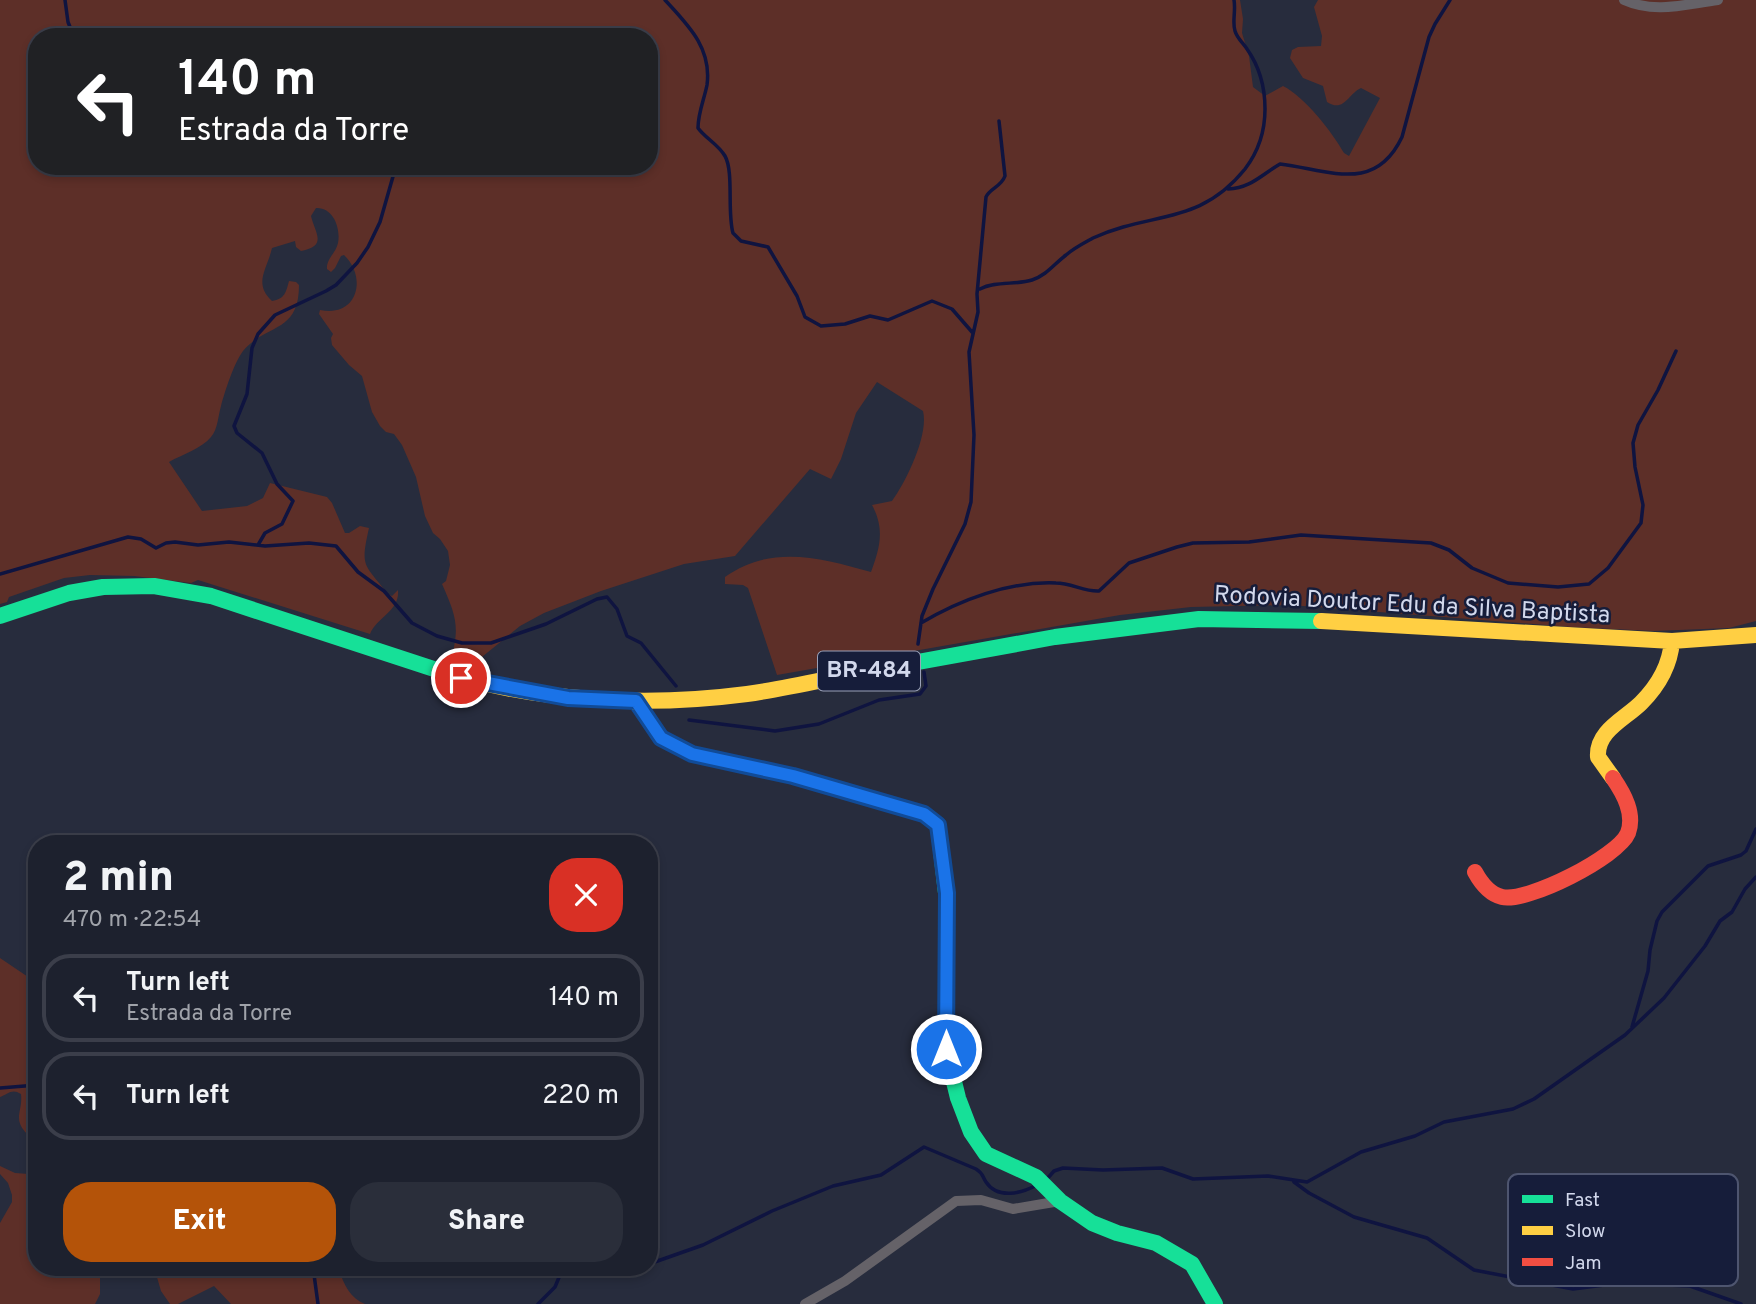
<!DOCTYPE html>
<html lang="en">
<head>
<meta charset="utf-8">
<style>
  :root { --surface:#1d212e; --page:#2a2e3a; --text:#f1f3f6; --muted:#a0a3aa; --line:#3b3e4a; --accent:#b45309 }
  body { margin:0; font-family:Overpass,sans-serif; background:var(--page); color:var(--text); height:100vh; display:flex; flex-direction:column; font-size:26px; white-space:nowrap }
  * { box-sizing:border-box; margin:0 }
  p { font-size:23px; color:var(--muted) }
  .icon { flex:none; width:38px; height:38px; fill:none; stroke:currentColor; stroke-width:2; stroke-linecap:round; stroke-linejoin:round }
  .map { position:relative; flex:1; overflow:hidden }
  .drawer { position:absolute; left:28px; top:835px; width:630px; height:441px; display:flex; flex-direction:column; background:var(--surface); border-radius:28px; box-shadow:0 4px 10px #0003,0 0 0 2px var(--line) }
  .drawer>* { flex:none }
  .hud { position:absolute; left:28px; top:28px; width:630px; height:147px; border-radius:28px; box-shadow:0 4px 10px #0003,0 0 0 2px var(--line); background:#202124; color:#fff; overflow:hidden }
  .pin { position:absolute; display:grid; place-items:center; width:60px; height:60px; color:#fff; margin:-30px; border:4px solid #fff; border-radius:50%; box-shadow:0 2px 7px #0007 }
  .me { position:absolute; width:77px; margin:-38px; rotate:0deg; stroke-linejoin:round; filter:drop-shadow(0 0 5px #0008) }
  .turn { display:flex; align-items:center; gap:24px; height:147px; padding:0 35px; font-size:32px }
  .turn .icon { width:91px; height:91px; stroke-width:2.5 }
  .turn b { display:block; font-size:49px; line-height:60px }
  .round { display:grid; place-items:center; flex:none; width:74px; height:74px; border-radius:28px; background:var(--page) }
  .overview { display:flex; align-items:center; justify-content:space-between; height:119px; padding:0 35px }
  h1 { font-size:42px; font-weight:800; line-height:52px }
  .button { display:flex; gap:14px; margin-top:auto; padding:14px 35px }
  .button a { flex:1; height:80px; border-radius:28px; background:var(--accent); color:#fff; font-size:28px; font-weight:800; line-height:80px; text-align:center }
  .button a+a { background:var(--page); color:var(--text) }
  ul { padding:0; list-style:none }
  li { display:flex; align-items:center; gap:21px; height:88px; margin:0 14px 10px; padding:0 21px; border:4px solid var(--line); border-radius:28px }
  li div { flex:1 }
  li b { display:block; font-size:26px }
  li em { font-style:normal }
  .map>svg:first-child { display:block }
  .green { fill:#5d2f28; fill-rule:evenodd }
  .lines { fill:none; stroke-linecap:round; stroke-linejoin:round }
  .stream { stroke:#0f1440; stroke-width:3.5 }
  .street { stroke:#656268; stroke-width:10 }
  .fast { stroke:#16e098; stroke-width:16 }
  .slow { stroke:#ffcf43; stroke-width:16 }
  .jam { stroke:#f24e42; stroke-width:16 }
  .route-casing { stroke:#114b97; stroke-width:18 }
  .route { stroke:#1a73e8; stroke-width:12 }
  .labels { text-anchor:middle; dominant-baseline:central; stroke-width:5; stroke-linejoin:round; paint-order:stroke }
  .shield { fill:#161d3a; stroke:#9aa0b7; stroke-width:2 }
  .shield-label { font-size:23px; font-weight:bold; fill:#d2d8ec }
  .street-label { font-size:24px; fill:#d2d8ec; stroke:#161d3a }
  .key { fill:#161d3a; stroke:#4e556f; stroke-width:2 }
  .key-label { font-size:19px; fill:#d2d8ec }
</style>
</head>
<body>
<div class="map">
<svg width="1756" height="1304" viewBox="0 0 1756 1304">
  <rect width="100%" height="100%" fill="#272c3d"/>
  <path class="green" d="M0,0H1240L1243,19L1242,33L1249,56L1253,87L1265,96L1283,86C1305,97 1332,132 1344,153L1349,156L1380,98L1361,88C1348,94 1344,113 1327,102L1323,86L1303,78L1290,58L1292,50L1298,47L1321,46L1322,36L1314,7L1318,0H1756V621L1729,628L1654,631L1571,627L1290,605L1191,607L1120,615L777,675L748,588L743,585L725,584V577C771,544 821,558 871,572C880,548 885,529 872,505L892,501C906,482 929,435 923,411L877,382L856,413L841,459L831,479L810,469L735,556L684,564L601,591L544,613L520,626L477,661L475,665L455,659L450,664C460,627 457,618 442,584L446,581L450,565L448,551L440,539L433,533L425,516L416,477L402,445L394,434L386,432L380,426L372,412L362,376L349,365L332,345L331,338L333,334L319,314L320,310C357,318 368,278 344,255L341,256L335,268L331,272L327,269C326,259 336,253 338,243C341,228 333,207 316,208L311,216C315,233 328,246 301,251L296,247L295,241L272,248C267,270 253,283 272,301C285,299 286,292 289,281L296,282L299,285C299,334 266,323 243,351C234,363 225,391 221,406C218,416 218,429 211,437C201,449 183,454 169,462L202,511L247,506L263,498L270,483L327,497L332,503L345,533H349L360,526L369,528C360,568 364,563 388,594L392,596L398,590C400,611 377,617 370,634L198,580L191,583L134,576L90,575L64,578L9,597L7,602L0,604ZM37,37H649V166H37Z
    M0,958L37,983V1135L27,1134C12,1118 23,1112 21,1094C12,1088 8,1094 0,1097Z
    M0,1166L15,1173L29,1174L37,1178V1267H100V1294L95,1304H0V1223L12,1202V1195L8,1183L0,1174Z
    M154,1267H338C343,1282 349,1298 365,1304H231L214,1286L178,1304H170L161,1291Z"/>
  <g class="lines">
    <path class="stream" d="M65,0L68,22L74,37
      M665,0C688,25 712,48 707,85C704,100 698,113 698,128C705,138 718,144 725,156C734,172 727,212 733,233L741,241L768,247L797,296L805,317L821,326L845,324L870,316L888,320L932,301L952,309L972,332
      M1228,189C1251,188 1261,175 1280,164C1329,170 1375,194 1402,137L1429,37L1435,24L1450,0
      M980,289C995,281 1016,285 1032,280C1047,275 1054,264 1066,255C1074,248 1084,243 1093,238C1152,211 1199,226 1245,169C1258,152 1265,131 1265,109C1265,88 1259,66 1247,49C1243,43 1237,38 1235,31C1232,22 1236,11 1234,0
      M258,545L265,533L282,524L293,501L277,484L262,453L237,433L234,426L247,394L252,348L258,334L275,315L326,291L336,285L357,263L368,247L380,222L396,166
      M0,574L128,537L141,539L156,548L166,543L175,542L198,545L229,542L265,546L309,543L336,546L358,572L384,591L412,623L437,636L462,643H491L546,624L597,599L607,597L617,609L627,636L641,643L676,686
      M921,623C960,600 1009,581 1056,583C1071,583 1085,592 1099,591L1129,563L1177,547L1193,543L1249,542L1301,535L1431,543L1449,550L1472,568L1508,583L1558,587L1589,584L1608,568L1641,523L1643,505L1635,467L1633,443L1638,425L1658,390L1676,351
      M918,644L922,616L933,589L965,524L971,502L974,435L969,352L978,312L977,294L986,197C990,188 1001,187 1005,176L999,121
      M689,720L775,731L819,724L879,700L920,694L926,686L924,672
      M1632,1027L1648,971L1650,950L1657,921L1662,912L1708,866L1741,855L1746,851L1756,829
      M0,1088L37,1085
      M1047,1179L1054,1171L1063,1168L1103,1170L1162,1168L1193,1179L1268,1176L1307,1182L1361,1152L1415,1136L1444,1122L1513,1109L1534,1099L1625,1035L1664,998L1705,946L1720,921L1732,912L1745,889L1756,877
      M1294,1182L1309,1193L1354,1217L1427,1238L1474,1270L1573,1289L1620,1283L1690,1286L1741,1304
      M649,1264L703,1245L772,1211L833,1186L881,1175L924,1147L976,1169C983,1173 982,1176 986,1182C998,1200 1022,1193 1037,1185
      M313,1267L318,1304
      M634,1267H641
      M538,1304L555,1287L560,1275L579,1271L584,1267"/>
    <path class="street" d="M1624,0C1655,14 1686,4 1718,0
      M805,1304L845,1281L956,1201L981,1200L1013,1209L1060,1201"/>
    <path class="fast" d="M0,616L69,593L103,587L154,586L211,596L440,671
      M852,674L1055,637L1199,619L1321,621
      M858,795L924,814L938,825L946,893V1049L958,1098L971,1132L986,1154L1036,1177L1060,1201L1092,1223L1117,1233L1156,1243L1192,1264L1215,1304"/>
    <path class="slow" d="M1321,621L1672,641L1756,635
      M440,671C535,702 648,707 747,694C782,689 817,681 852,674
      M636,701L661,738L692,754L793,776L858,795
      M1613,778L1598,757C1596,731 1625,719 1641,703C1658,686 1670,666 1672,641"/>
    <path class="jam" d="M1475,872C1481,883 1489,894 1502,897C1527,903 1618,857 1628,833C1635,814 1624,794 1613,778"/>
  </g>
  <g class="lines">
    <g class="route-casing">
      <path id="route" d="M461,678L568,698L636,701L661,738L692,754L793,776L924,814L938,825L947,893L946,1049"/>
    </g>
    <use href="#route" class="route"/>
  </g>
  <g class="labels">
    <rect class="shield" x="818" y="651.5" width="102" height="39" rx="5"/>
    <g class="shield-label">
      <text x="869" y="671">BR-484</text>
    </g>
    <g class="street-label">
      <text transform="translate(1412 606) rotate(3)">Rodovia Doutor Edu da Silva Baptista</text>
    </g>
  </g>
  <rect x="1508" y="1174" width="230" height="112" rx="10" class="key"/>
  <rect x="1522" y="1195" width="31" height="8" fill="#16e098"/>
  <rect x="1522" y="1226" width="31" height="9" fill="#ffcf43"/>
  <rect x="1522" y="1258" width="31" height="8" fill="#f24e42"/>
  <g class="key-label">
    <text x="1565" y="1206">Fast</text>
    <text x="1565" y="1237">Slow</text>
    <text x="1565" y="1269">Jam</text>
  </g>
</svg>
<div class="pin" style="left:461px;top:678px;background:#d93025"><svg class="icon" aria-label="arrive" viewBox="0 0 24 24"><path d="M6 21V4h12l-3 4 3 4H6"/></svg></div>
<svg class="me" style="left:946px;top:1049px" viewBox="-20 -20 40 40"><circle r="17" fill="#1a73e8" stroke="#fff" stroke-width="3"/><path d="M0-11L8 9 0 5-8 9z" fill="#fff"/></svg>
<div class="hud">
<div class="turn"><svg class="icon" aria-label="left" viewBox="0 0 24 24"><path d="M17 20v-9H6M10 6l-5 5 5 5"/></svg><div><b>140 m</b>Estrada da Torre</div></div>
</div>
<section class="drawer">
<div class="overview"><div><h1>2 min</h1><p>470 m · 22:54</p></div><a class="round" style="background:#d93025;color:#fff"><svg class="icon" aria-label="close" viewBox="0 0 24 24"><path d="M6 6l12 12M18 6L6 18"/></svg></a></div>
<ul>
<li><svg class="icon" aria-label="left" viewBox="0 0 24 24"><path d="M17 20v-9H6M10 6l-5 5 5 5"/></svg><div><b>Turn left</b><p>Estrada da Torre</p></div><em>140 m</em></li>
<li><svg class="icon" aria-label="left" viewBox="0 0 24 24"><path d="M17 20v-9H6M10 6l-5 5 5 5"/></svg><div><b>Turn left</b></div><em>220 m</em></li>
</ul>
<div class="button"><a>Exit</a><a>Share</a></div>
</section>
</div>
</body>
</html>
